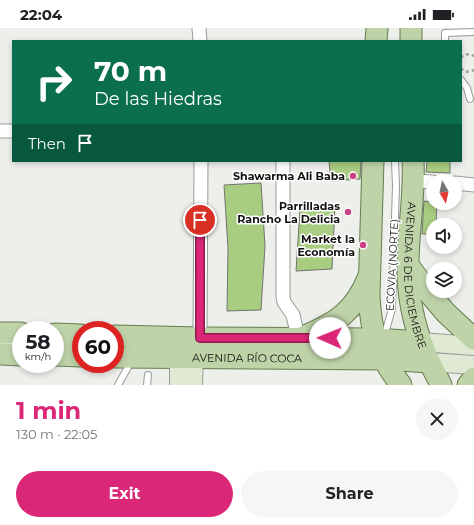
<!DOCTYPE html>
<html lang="en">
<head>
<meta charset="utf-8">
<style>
  :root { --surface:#fff; --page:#f6f6f6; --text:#202124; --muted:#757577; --accent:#db2777 }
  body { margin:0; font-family:Montserrat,sans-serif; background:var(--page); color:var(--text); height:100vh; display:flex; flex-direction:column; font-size:15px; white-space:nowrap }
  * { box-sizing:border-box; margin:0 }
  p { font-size:13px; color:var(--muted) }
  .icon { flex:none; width:22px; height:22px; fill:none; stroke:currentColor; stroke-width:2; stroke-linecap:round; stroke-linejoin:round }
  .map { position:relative; height:357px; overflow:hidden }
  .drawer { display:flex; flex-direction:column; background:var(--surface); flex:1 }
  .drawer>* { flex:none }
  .banner { position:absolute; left:12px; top:12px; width:450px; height:122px; border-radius:0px; box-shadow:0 2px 6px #0003; background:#0b6e4f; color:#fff; overflow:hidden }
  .needle { width:26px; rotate:171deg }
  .fabs { position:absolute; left:426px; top:146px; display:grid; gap:8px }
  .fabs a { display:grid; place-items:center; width:36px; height:36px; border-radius:50%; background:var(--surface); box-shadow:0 2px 6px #0003; font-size:20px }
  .speed { position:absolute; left:12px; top:293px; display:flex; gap:8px; font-size:20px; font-weight:700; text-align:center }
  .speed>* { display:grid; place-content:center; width:52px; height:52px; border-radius:50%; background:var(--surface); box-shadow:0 2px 6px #0003; line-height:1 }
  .speed small { font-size:10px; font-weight:400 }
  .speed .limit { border:6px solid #d22; background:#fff; color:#111 }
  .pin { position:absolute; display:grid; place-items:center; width:34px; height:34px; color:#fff; margin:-17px; border:2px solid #fff; border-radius:50%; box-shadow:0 1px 4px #0007 }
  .me { position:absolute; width:44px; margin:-22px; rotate:271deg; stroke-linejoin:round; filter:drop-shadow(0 0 3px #0008) }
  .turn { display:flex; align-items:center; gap:14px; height:84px; padding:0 16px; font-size:18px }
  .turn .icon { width:52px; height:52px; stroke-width:2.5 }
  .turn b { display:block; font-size:28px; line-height:34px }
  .then { display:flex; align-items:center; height:38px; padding:0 16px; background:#0003; gap:8px; font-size:15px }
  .round { display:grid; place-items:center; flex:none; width:42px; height:42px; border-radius:21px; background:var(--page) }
  .head { display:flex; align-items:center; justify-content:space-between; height:68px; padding:0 16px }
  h1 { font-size:24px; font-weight:700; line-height:30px; color:var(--accent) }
  .primary-button { display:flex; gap:8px; margin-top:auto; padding:8px 16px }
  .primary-button a { flex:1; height:46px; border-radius:24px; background:var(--accent); color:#fff; font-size:16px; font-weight:700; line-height:46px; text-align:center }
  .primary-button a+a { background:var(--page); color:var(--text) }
  .status { display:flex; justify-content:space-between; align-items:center; height:28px; padding:0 20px; background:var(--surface); direction:ltr }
  .status svg { height:11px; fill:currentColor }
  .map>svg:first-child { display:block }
  .building { fill:#a8cc80; stroke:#727470 }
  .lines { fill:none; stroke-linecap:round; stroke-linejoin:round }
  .lane-casing { stroke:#999c97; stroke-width:8 }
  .street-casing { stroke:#999c97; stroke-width:15 }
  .secondary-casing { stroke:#999c97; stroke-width:20 }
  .primary-casing { stroke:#667d4e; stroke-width:23 }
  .path { stroke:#a2a4a0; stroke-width:2.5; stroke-dasharray:3 3; stroke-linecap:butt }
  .lane { stroke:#fff; stroke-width:6 }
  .street { stroke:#fff; stroke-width:13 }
  .secondary { stroke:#dfe9d4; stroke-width:18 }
  .primary { stroke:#bfd3a9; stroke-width:21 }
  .route-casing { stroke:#8e194d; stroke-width:10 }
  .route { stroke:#db2777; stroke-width:7 }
  .poi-dot { fill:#c94384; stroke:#fff; stroke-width:1.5 }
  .labels { text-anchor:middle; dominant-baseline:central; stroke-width:3; stroke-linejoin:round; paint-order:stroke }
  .poi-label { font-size:11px; font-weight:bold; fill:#111210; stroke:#fff; text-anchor:end }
  .street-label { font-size:11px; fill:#111210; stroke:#fff }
</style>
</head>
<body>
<div class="status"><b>22:04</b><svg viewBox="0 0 49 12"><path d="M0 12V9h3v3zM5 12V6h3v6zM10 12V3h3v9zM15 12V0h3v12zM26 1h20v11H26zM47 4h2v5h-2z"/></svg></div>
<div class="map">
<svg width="474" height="357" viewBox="0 0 474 357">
  <rect width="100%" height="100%" fill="#edefeb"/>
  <path class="building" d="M329,133H361L360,151L331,153Z
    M427,133H450V145L426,144Z
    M261,155L265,218L261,282L227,283L228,220L224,157Z
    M424,173L437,175L436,197H433V206H422Z
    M335,179L332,241L296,243L300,181Z"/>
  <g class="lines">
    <g class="lane-casing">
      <path id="lane" d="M445,13V5L473,4
        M461,52L467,60L470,71
        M381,306L386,302L392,281L396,158L395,133
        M3,316H21
        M118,357L132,332
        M147,357L148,347"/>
    </g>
    <g class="street-casing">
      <path id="street" d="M199,0L200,13
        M0,103H13
        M283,133V269L284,274L293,287L298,309
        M414,153L433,154
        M455,155L474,157
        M200,310L201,133"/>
    </g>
    <g class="secondary-casing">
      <path id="secondary" d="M421,314L474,318
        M429,334L474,337
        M179,357V330
        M193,357L194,330"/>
    </g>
    <g class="primary-casing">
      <g id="primary">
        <path d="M376,13L377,0"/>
        <path d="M411,13V0"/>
        <path d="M373,133L369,268C371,305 378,328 401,357"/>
        <path id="s1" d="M413,133C415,168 408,202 408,237C407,266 414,298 425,324C429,335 436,346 441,357"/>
        <path d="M408,237L428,264L446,285L474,311"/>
        <path d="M0,305H21"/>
        <path d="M55,306L81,307"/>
        <path d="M115,308L200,310L375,311L421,314"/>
        <path d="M305,308C336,295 355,283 368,250"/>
        <path d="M0,326L21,327"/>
        <path d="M55,327L81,328"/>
        <path id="s2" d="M115,329L384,331L429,334"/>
        <path d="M468,357L474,350"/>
      </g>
    </g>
    <path class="path" d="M461,30C465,25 469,26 474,28
      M461,40C465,45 469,44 474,42"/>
    <use href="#lane" class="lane"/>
    <use href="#street" class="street"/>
    <use href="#secondary" class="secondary"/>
    <use href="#primary" class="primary"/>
  </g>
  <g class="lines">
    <g class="route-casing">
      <path id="route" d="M200,192V310H330"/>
    </g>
    <use href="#route" class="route"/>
  </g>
  <g class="poi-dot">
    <circle cx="353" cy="148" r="4"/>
    <circle cx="348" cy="184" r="4"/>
    <circle cx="363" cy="217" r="4"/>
  </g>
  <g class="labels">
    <g class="poi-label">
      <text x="345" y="148">Shawarma Ali Baba</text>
      <text x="340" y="178">Parrilladas<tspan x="340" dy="13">Rancho La Delicia</tspan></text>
      <text x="355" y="211">Market la<tspan x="355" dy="13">Economía</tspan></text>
    </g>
    <g class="street-label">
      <text transform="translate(392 237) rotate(-87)">ECOVIA (NORTE)</text>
      <text stroke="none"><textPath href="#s1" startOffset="115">AVENIDA 6 DE DICIEMBRE</textPath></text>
      <text stroke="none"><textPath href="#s2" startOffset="132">AVENIDA RÍO COCA</textPath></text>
    </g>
  </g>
</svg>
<div class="fabs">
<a><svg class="needle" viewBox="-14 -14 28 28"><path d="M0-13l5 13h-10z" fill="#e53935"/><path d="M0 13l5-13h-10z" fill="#757577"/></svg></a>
<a><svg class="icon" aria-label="sound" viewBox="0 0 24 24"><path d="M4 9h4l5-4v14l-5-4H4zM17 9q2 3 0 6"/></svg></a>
<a><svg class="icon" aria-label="layers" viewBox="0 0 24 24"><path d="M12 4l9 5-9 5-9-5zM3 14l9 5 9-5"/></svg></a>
</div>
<div class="speed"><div>58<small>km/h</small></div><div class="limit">60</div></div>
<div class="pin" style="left:200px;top:192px;background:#d93025"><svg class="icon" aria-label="arrive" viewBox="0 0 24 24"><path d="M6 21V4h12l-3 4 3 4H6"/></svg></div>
<svg class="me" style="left:330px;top:310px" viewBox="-20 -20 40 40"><circle r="19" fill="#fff"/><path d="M0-13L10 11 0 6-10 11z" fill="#db2777"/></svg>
<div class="banner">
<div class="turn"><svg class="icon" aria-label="right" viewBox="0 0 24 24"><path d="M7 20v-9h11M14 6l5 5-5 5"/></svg><div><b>70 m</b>De las Hiedras</div></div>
<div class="then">Then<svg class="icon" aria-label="arrive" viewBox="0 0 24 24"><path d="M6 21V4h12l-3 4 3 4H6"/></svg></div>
</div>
</div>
<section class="drawer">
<div class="head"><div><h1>1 min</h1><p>130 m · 22:05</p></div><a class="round"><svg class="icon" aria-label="close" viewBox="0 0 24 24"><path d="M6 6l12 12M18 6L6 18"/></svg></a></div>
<div class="primary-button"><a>Exit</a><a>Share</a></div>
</section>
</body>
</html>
